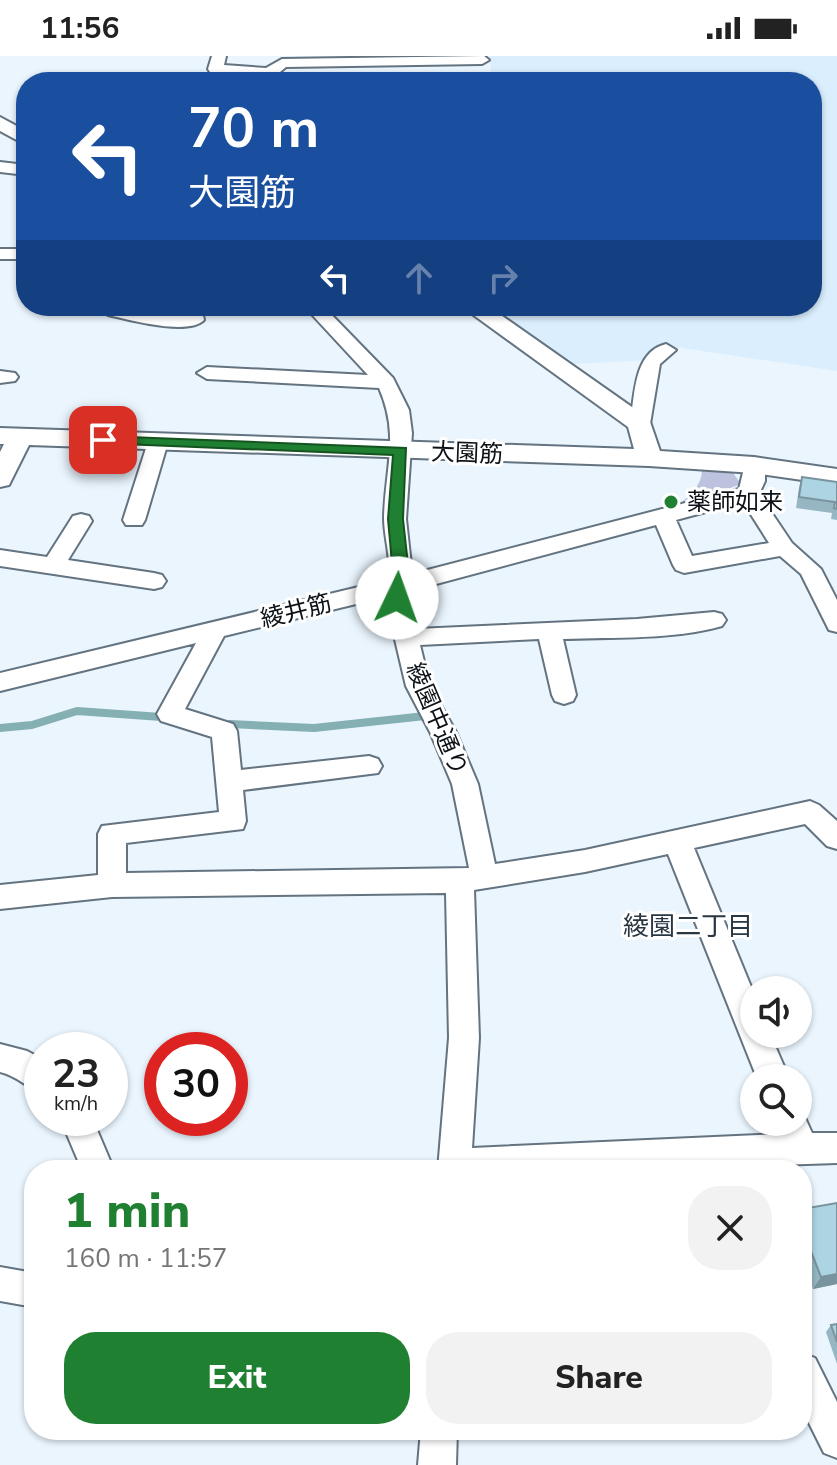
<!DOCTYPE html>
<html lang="en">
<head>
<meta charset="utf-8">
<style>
  :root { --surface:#fff; --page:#f2f2f2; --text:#222; --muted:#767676; --accent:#208031 }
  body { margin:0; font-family:"Nunito Sans","Noto Sans JP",sans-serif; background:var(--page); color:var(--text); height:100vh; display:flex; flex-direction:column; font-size:30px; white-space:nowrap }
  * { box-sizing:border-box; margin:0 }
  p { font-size:26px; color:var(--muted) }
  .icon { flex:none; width:44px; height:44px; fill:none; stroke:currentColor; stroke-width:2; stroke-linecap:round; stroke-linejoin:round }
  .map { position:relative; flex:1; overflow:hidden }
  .side { position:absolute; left:24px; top:1104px; width:788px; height:280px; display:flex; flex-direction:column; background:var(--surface); border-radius:32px; box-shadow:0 2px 6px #0004 }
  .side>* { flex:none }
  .top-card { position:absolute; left:16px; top:16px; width:806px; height:244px; border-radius:32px; box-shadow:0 2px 6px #0004; background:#1a4fa0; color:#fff; overflow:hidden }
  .buttons { position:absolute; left:740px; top:920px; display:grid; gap:16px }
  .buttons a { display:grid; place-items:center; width:72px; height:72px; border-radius:50%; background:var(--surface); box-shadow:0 2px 6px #0004; font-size:40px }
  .speed { position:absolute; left:24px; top:976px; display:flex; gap:16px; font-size:40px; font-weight:700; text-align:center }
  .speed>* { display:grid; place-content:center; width:104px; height:104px; border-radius:50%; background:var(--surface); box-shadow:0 2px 6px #0004; line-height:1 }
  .speed small { font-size:20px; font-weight:400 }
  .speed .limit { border:12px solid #d22; background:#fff; color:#111 }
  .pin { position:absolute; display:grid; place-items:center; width:68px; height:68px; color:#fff; margin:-34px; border-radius:16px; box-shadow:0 4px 12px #0006 }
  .me { position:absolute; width:88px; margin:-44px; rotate:3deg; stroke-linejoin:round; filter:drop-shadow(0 0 6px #0008) }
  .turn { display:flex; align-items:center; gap:28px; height:168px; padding:0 40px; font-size:36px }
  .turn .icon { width:104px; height:104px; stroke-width:2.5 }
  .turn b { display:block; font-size:56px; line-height:68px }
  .lanes { display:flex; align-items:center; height:76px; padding:0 40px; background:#0003; justify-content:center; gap:40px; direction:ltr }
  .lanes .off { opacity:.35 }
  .round { display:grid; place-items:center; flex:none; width:84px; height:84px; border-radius:32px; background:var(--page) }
  .overview { display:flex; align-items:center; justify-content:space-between; height:136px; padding:0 40px }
  h1 { font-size:48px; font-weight:800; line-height:60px; color:var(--accent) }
  .button { display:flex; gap:16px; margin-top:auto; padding:16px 40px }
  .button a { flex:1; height:92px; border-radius:32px; background:var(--accent); color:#fff; font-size:32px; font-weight:800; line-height:92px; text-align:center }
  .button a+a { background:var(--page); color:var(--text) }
  .status { display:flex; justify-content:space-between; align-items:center; height:56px; padding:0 40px; background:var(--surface); direction:ltr }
  .status svg { height:22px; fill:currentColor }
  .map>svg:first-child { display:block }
  .built { fill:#daeefd }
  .green { fill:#bdc2de }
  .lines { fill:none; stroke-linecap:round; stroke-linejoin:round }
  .stream { stroke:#85b0b3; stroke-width:8 }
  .minor-casing { stroke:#637380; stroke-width:4 }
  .tertiary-casing { stroke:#637380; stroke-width:4 }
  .minor { fill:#fff; fill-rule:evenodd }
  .tertiary { fill:#fff; fill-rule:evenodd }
  .wall { fill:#95b6c2 }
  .shaded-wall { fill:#79949e }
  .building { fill:#add4e2; stroke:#79949e; stroke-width:2 }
  .route { fill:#208031; stroke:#155320; stroke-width:2 }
  .poi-dot { fill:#208031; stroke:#fff; stroke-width:3 }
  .labels { text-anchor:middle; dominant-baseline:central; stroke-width:6; stroke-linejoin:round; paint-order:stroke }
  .street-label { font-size:24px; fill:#0c1217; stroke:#fff }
  .poi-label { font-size:24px; fill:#0c1217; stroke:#fff; text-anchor:start }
  .neighbourhood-label { font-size:26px; fill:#283742; stroke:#fff }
</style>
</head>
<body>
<div class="status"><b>11:56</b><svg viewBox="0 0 49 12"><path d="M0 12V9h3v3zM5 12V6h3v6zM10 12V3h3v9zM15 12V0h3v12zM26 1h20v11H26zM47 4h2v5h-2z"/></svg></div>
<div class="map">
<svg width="837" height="1409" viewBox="0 0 837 1409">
  <rect width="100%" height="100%" fill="#eaf5fe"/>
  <path class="built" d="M490,0H837V315L669,290L650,304L573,308L485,250H812V26H485L491,16Z"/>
  <path class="green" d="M702,412L733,417L741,428L674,453C688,441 703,430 702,412Z"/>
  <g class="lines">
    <path class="stream" d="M230,668L314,672L425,660
      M0,672L32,669L77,655L161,661"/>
    <g class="minor-casing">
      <path id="minor" d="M212,0H226L224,9L266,12L282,3L484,0L489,4L482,8L286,11L280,16L298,26L210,16L208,13Z
        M414,21L424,23L427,26H406Z
        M0,106L26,109V119L0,116Z
        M0,193H26V203H0Z
        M118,250L167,259H184L183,250H201L204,264C188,280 130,264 108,259L106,255L108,251Z
        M304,250H323L393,322L409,354L412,377L406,463L412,518L739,433L746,404L754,402L765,409V425L759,438L792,487L821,513L837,544V576L829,574L801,518L780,500L684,517L676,514L673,509L656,469L410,535L416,573L637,563L714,556L722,558L726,564L722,570C673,584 615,581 563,583L576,639L573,645L564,648L555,645L552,639L539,583L420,589L430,630L456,676L478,728L495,808L585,794L810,745L819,749L837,765V793L827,790L805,768L694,792L754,938V978H770L789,1022H757L668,798L585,816L474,834L479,982L472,1092L780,1078L775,1066H798V1054L802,1055L812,1077H837V1107L628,1114H438L449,982L446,837L112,841L0,853V829L98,819V778L102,770L219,756L212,681L161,665L157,658L196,587L0,635V617L388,524C392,504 384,482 384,462C385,412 400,380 379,332L207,323L197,317L207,311L368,319ZM743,446L769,487L692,500L676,464ZM385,541L406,630L430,676L452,728L469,812L126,817V787L243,773L246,765L243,734L378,717L382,710L378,703L369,700L241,714L237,675L233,668L185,653L224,580Z
        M666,288L676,294L660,308L650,368L640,374L633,372L630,368C635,340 633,296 666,288Z
        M0,315L15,317L18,321L15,325L0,327Z
        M158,380L168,386L145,464L142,469H126L123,464L148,386Z
        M81,458L89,460L92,465L68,504L154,517L162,519L166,525L162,531L154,533L0,510V494L47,501L73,460Z
        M0,988L27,995L42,1003V1037C26,1031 17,1020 0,1016Z
        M60,1062H92L114,1114H82Z
        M0,1211L34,1217V1251L0,1245Z
        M802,1297L815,1302L837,1346V1402L824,1397L802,1353Z
        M421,1374H457L456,1409H418Z"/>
    </g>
    <g class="tertiary-casing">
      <path id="tertiary" d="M0,61L26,75V89L0,75Z
        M461,250H488L649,363L660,395L754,401L837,413V429L754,417L649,410L29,389L9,429L0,431V396L4,388H0V372L634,393L628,371Z"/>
    </g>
    <use href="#minor" class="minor"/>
    <use href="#tertiary" class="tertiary"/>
  </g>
  <path class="wall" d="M802,421L837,426V464L831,463L832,457L796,452L799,432Z
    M802,1153L837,1228L813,1233L802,1204Z
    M837,1268V1308L826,1276L831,1269Z"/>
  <path class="shaded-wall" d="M837,1218V1228L813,1233L821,1221Z"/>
  <path class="building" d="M802,421L837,426V453L834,452L835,446L799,441Z
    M837,1147V1218L821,1221L802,1172V1153Z
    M837,1268V1286L831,1269Z"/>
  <path class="route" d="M103,380L406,392L403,463L409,518L405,542L397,547L389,542L393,518L388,463L393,399L98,387L96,384Z"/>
  <circle class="poi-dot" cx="671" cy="446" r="8"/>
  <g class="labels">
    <g class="street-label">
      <text transform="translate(467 397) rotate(2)">大園筋</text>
      <text transform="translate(296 555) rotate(-14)">綾井筋</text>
      <text transform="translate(437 663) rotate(67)">綾園中通り</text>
    </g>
    <g class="poi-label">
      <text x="687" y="446">薬師如来</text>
    </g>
    <g class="neighbourhood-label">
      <text x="688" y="870">綾園二丁目</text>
    </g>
  </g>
</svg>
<div class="buttons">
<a><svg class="icon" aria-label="sound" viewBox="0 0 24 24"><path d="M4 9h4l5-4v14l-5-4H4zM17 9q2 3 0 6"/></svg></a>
<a><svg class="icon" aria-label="search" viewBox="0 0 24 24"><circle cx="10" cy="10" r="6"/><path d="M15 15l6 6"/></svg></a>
</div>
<div class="speed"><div>23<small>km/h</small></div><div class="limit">30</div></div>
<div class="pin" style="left:103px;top:384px;background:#d93025"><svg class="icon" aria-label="arrive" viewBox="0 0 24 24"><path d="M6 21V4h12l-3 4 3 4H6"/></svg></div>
<svg class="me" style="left:397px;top:542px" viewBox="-20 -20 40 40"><circle r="19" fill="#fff"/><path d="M0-13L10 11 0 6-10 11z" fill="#208031"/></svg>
<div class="top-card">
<div class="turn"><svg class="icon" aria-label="left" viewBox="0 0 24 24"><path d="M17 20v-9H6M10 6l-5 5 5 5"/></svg><div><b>70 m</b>大園筋</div></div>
<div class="lanes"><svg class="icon" aria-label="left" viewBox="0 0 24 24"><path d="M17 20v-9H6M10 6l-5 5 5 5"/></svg><svg class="icon off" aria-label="ahead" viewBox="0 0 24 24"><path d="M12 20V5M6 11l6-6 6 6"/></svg><svg class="icon off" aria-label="right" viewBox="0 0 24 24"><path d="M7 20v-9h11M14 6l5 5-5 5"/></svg></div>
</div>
<section class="side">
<div class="overview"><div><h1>1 min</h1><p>160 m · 11:57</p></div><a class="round"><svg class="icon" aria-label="close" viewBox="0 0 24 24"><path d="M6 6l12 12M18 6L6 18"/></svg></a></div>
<div class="button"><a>Exit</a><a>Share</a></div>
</section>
</div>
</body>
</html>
